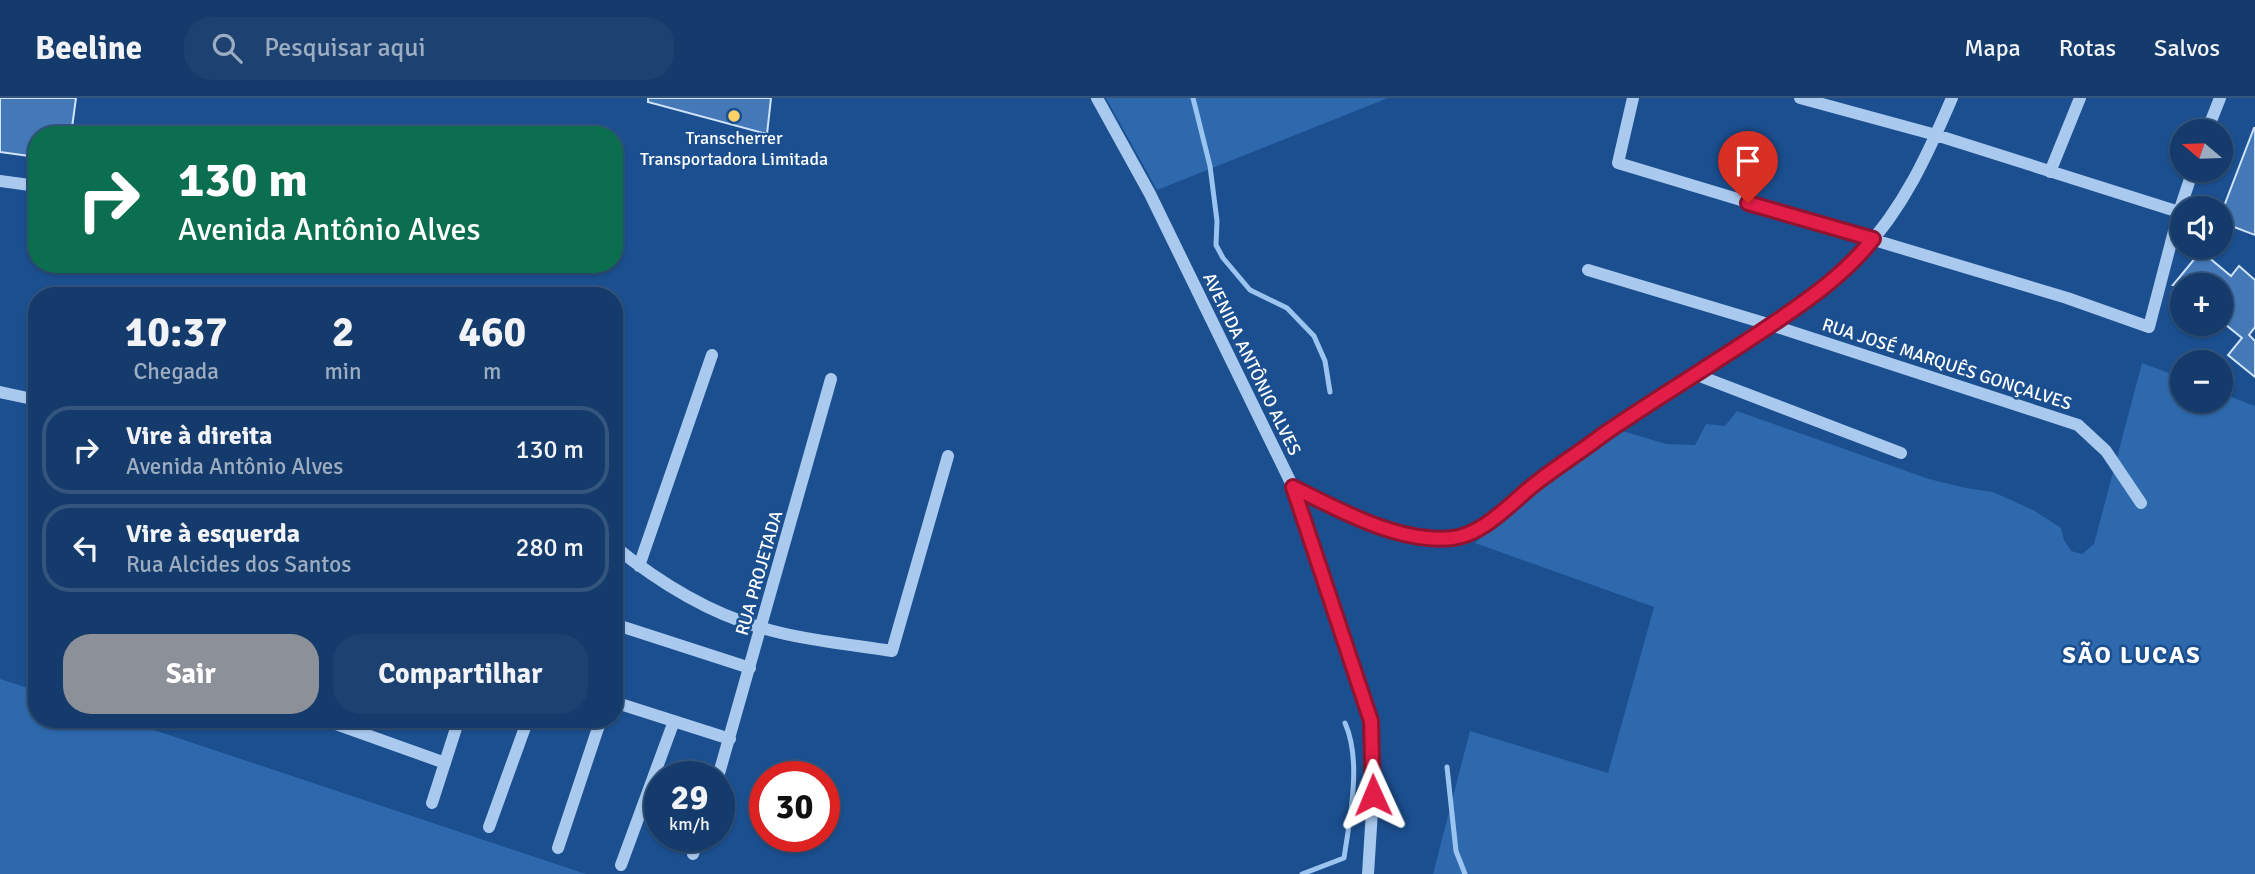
<!DOCTYPE html>
<html lang="pt">
<head>
<meta charset="utf-8">
<style>
  :root { --surface:#143b6b; --page:#1d4271; --text:#f1f3f6; --muted:#9dadc1; --line:#33557e; --accent:#8c9099 }
  body { margin:0; font-family:Signika,sans-serif; background:var(--page); color:var(--text); height:100vh; display:flex; flex-direction:column; font-size:26px; white-space:nowrap }
  * { box-sizing:border-box; margin:0 }
  p { font-size:23px; color:var(--muted) }
  .icon { flex:none; width:38px; height:38px; fill:none; stroke:currentColor; stroke-width:2; stroke-linecap:round; stroke-linejoin:round }
  .map { position:relative; flex:1; overflow:hidden }
  .panel { position:absolute; left:28px; top:189px; width:595px; height:441px; display:flex; flex-direction:column; background:var(--surface); border-radius:28px; box-shadow:0 2px 5px #0004,0 0 0 2px var(--line) }
  .panel>* { flex:none }
  .banner { position:absolute; left:28px; top:28px; width:595px; height:147px; border-radius:28px; box-shadow:0 2px 5px #0004,0 0 0 2px var(--line); background:#0b6e4f; color:#fff; overflow:hidden }
  .needle { width:46px; rotate:289deg }
  .fabs { position:absolute; left:2170px; top:21px; display:grid; gap:14px }
  .fabs a { display:grid; place-items:center; width:63px; height:63px; border-radius:50%; background:var(--surface); box-shadow:0 2px 5px #0004,0 0 0 2px var(--line); font-size:35px }
  .speed { position:absolute; left:644px; top:663px; display:flex; gap:14px; font-size:35px; font-weight:700; text-align:center }
  .speed>* { display:grid; place-content:center; width:91px; height:91px; border-radius:50%; background:var(--surface); box-shadow:0 2px 5px #0004,0 0 0 2px var(--line); line-height:1 }
  .speed small { font-size:18px; font-weight:400 }
  .speed .limit { border:10px solid #d22; background:#fff; color:#111 }
  .pin { position:absolute; display:grid; place-items:center; width:60px; height:60px; color:#fff; margin:-72px -30px; border-radius:50% 50% 50% 0; rotate:-45deg; box-shadow:0 0 7px #0007 }
  .pin .icon { rotate:45deg }
  .me { position:absolute; width:77px; margin:-38px; rotate:359deg; stroke-linejoin:round; filter:drop-shadow(0 0 5px #0008) }
  .turn { display:flex; align-items:center; gap:24px; height:147px; padding:0 35px; font-size:32px }
  .turn .icon { width:91px; height:91px; stroke-width:2.5 }
  .turn b { display:block; font-size:49px; line-height:60px }
  .eta { display:flex; justify-content:space-evenly; align-items:center; height:119px; text-align:center }
  .eta b { font-size:42px; font-weight:800; line-height:49px }
  .button { display:flex; gap:14px; margin-top:auto; padding:14px 35px }
  .button a { flex:1; height:80px; border-radius:28px; background:var(--accent); color:#fff; font-size:28px; font-weight:800; line-height:80px; text-align:center }
  .button a+a { background:var(--page); color:var(--text) }
  ul { padding:0; list-style:none }
  li { display:flex; align-items:center; gap:21px; height:88px; margin:0 14px 10px; padding:0 21px; border:4px solid var(--line); border-radius:28px }
  li div { flex:1 }
  li b { display:block; font-size:26px }
  li em { font-style:normal }
  header { display:flex; align-items:center; gap:42px; box-sizing:border-box; height:98px; padding:0 35px; background:var(--surface); border-bottom:2px solid var(--line) }
  header strong { font-size:33px }
  nav { display:flex; gap:38px; margin-inline-start:auto; font-size:24px }
  .search { width:490px; height:63px; background:var(--page); display:flex; align-items:center; gap:18px; box-sizing:border-box; padding:0 24px; border-radius:28px; color:var(--muted); font-size:26px }
  .map>svg:first-child { display:block }
  .green { fill:#2e69ad }
  .lines { fill:none; stroke-linecap:round; stroke-linejoin:round }
  .stream { stroke:#9cc4f0; stroke-width:5 }
  .building { fill:#4478b7; stroke:#cfe3fa; stroke-width:2 }
  .minor { stroke:#a9c9ee; stroke-width:12 }
  .route-casing { stroke:#92132f; stroke-width:18 }
  .route { stroke:#e11d48; stroke-width:12 }
  .poi-dot { fill:#ffd166; stroke:#1b4f8f; stroke-width:2.5 }
  .labels { text-anchor:middle; dominant-baseline:central; stroke-width:5; stroke-linejoin:round; paint-order:stroke }
  .poi-label { font-size:18px; fill:#fff; stroke:#1b4f8f }
  .street-label { font-size:18px; fill:#fff; stroke:#1b4f8f }
  .district-label { font-size:24px; font-weight:bold; letter-spacing:2px; fill:#fff; stroke:#1b4f8f }
</style>
</head>
<body>
<header>
<strong>Beeline</strong>
<div class="search"><svg class="icon" aria-label="search" viewBox="0 0 24 24"><circle cx="10" cy="10" r="6"/><path d="M15 15l6 6"/></svg>Pesquisar aqui</div>
<nav><a>Mapa</a><a>Rotas</a><a>Salvos</a></nav>
</header>
<div class="map">
<svg width="2255" height="776" viewBox="0 0 2255 776">
  <rect width="100%" height="100%" fill="#1b4f8f"/>
  <path class="green" d="M1106,0H1388L1157,92Z
    M2142,265L2182,280V303H2221V295L2255,308V776H1433L1470,633L1608,675L1654,509L1475,445L1613,330L1666,346L1695,347L1706,326L1725,328L1737,313L1929,381L1966,390L1993,394L2033,412L2061,430L2064,442L2071,453L2082,456L2094,446Z
    M0,581L37,593V621H121L586,776H0Z"/>
  <g class="lines">
    <path class="stream" d="M1193,0L1210,68L1217,123L1216,147L1223,160L1250,192L1287,210L1314,238L1325,263L1330,294
      M1447,669L1456,753L1465,776
      M1302,776L1344,760C1350,719 1362,663 1345,625"/>
  </g>
  <path class="building" d="M0,0H76L71,37H37V59L0,54Z
    M648,0H771L767,36L648,4Z
    M2254,30H2255V137L2221,124V116Z
    M2201,153L2231,178L2239,168L2255,182V229L2249,237L2255,243V279L2228,257L2242,240L2221,223V187H2173Z"/>
  <g class="lines">
    <path class="minor" d="M1097,0L1150,96L1293,389L1371,623L1373,697L1368,776
      M1633,0L1618,65L2067,200L2149,229L2179,114L2193,72
      M1800,0L1936,37L2179,114
      M2207,33L2220,0
      M2050,74L2080,0
      M0,83L37,88
      M1588,172L1771,227L2078,327L2106,353L2141,405
      M1697,277L1901,355
      M0,294L37,302
      M1293,389C1338,412 1401,446 1453,440C1484,436 1516,400 1541,381C1609,331 1682,287 1752,240C1790,214 1830,189 1861,155C1903,111 1928,56 1952,0
      M614,448C656,482 707,514 759,529C802,542 848,546 892,553L948,358
      M639,468L712,257
      M614,526L750,570
      M614,604L730,641
      M322,621L445,665
      M718,679L831,281
      M432,705L459,621
      M489,729L528,621
      M558,750L601,621
      M693,756L699,738
      M621,767L674,623"/>
  </g>
  <g class="lines">
    <g class="route-casing">
      <path id="route" d="M1373,697L1371,623L1293,389C1339,412 1400,446 1453,440C1486,436 1514,401 1540,382C1561,366 1583,352 1604,336C1661,297 1720,262 1777,223C1812,199 1846,175 1873,141L1748,105"/>
    </g>
    <use href="#route" class="route"/>
  </g>
  <circle class="poi-dot" cx="734" cy="18" r="7"/>
  <g class="labels">
    <g class="poi-label">
      <text x="734" y="40">Transcherrer<tspan x="734" dy="21">Transportadora Limitada</tspan></text>
    </g>
    <g class="street-label">
      <text transform="translate(1252 266) rotate(64)">AVENIDA ANTÔNIO ALVES</text>
      <text transform="translate(1947 266) rotate(18)">RUA JOSÉ MARQUÊS GONÇALVES</text>
      <text transform="translate(759 475) rotate(-74)">RUA PROJETADA</text>
    </g>
    <g class="district-label">
      <text x="2132" y="557">SÃO LUCAS</text>
    </g>
  </g>
</svg>
<div class="fabs">
<a><svg class="needle" viewBox="-14 -14 28 28"><path d="M0-13l5 13h-10z" fill="#e53935"/><path d="M0 13l5-13h-10z" fill="#9dadc1"/></svg></a>
<a><svg class="icon" aria-label="sound" viewBox="0 0 24 24"><path d="M4 9h4l5-4v14l-5-4H4zM17 9q2 3 0 6"/></svg></a>
<a>+</a>
<a>−</a>
</div>
<div class="speed"><div>29<small>km/h</small></div><div class="limit">30</div></div>
<div class="pin" style="left:1748px;top:105px;background:#d93025"><svg class="icon" aria-label="arrive" viewBox="0 0 24 24"><path d="M6 21V4h12l-3 4 3 4H6"/></svg></div>
<svg class="me" style="left:1373px;top:697px" viewBox="-20 -20 40 40"><path d="M0-17L14 15 0 8-14 15z" fill="#e11d48" stroke="#fff" stroke-width="4"/></svg>
<div class="banner">
<div class="turn"><svg class="icon" aria-label="right" viewBox="0 0 24 24"><path d="M7 20v-9h11M14 6l5 5-5 5"/></svg><div><b>130 m</b>Avenida Antônio Alves</div></div>
</div>
<section class="panel">
<div class="eta">
<div><b>10:37</b><p>Chegada</p></div>
<div><b>2</b><p>min</p></div>
<div><b>460</b><p>m</p></div>
</div>
<ul>
<li><svg class="icon" aria-label="right" viewBox="0 0 24 24"><path d="M7 20v-9h11M14 6l5 5-5 5"/></svg><div><b>Vire à direita</b><p>Avenida Antônio Alves</p></div><em>130 m</em></li>
<li><svg class="icon" aria-label="left" viewBox="0 0 24 24"><path d="M17 20v-9H6M10 6l-5 5 5 5"/></svg><div><b>Vire à esquerda</b><p>Rua Alcides dos Santos</p></div><em>280 m</em></li>
</ul>
<div class="button"><a>Sair</a><a>Compartilhar</a></div>
</section>
</div>
</body>
</html>
